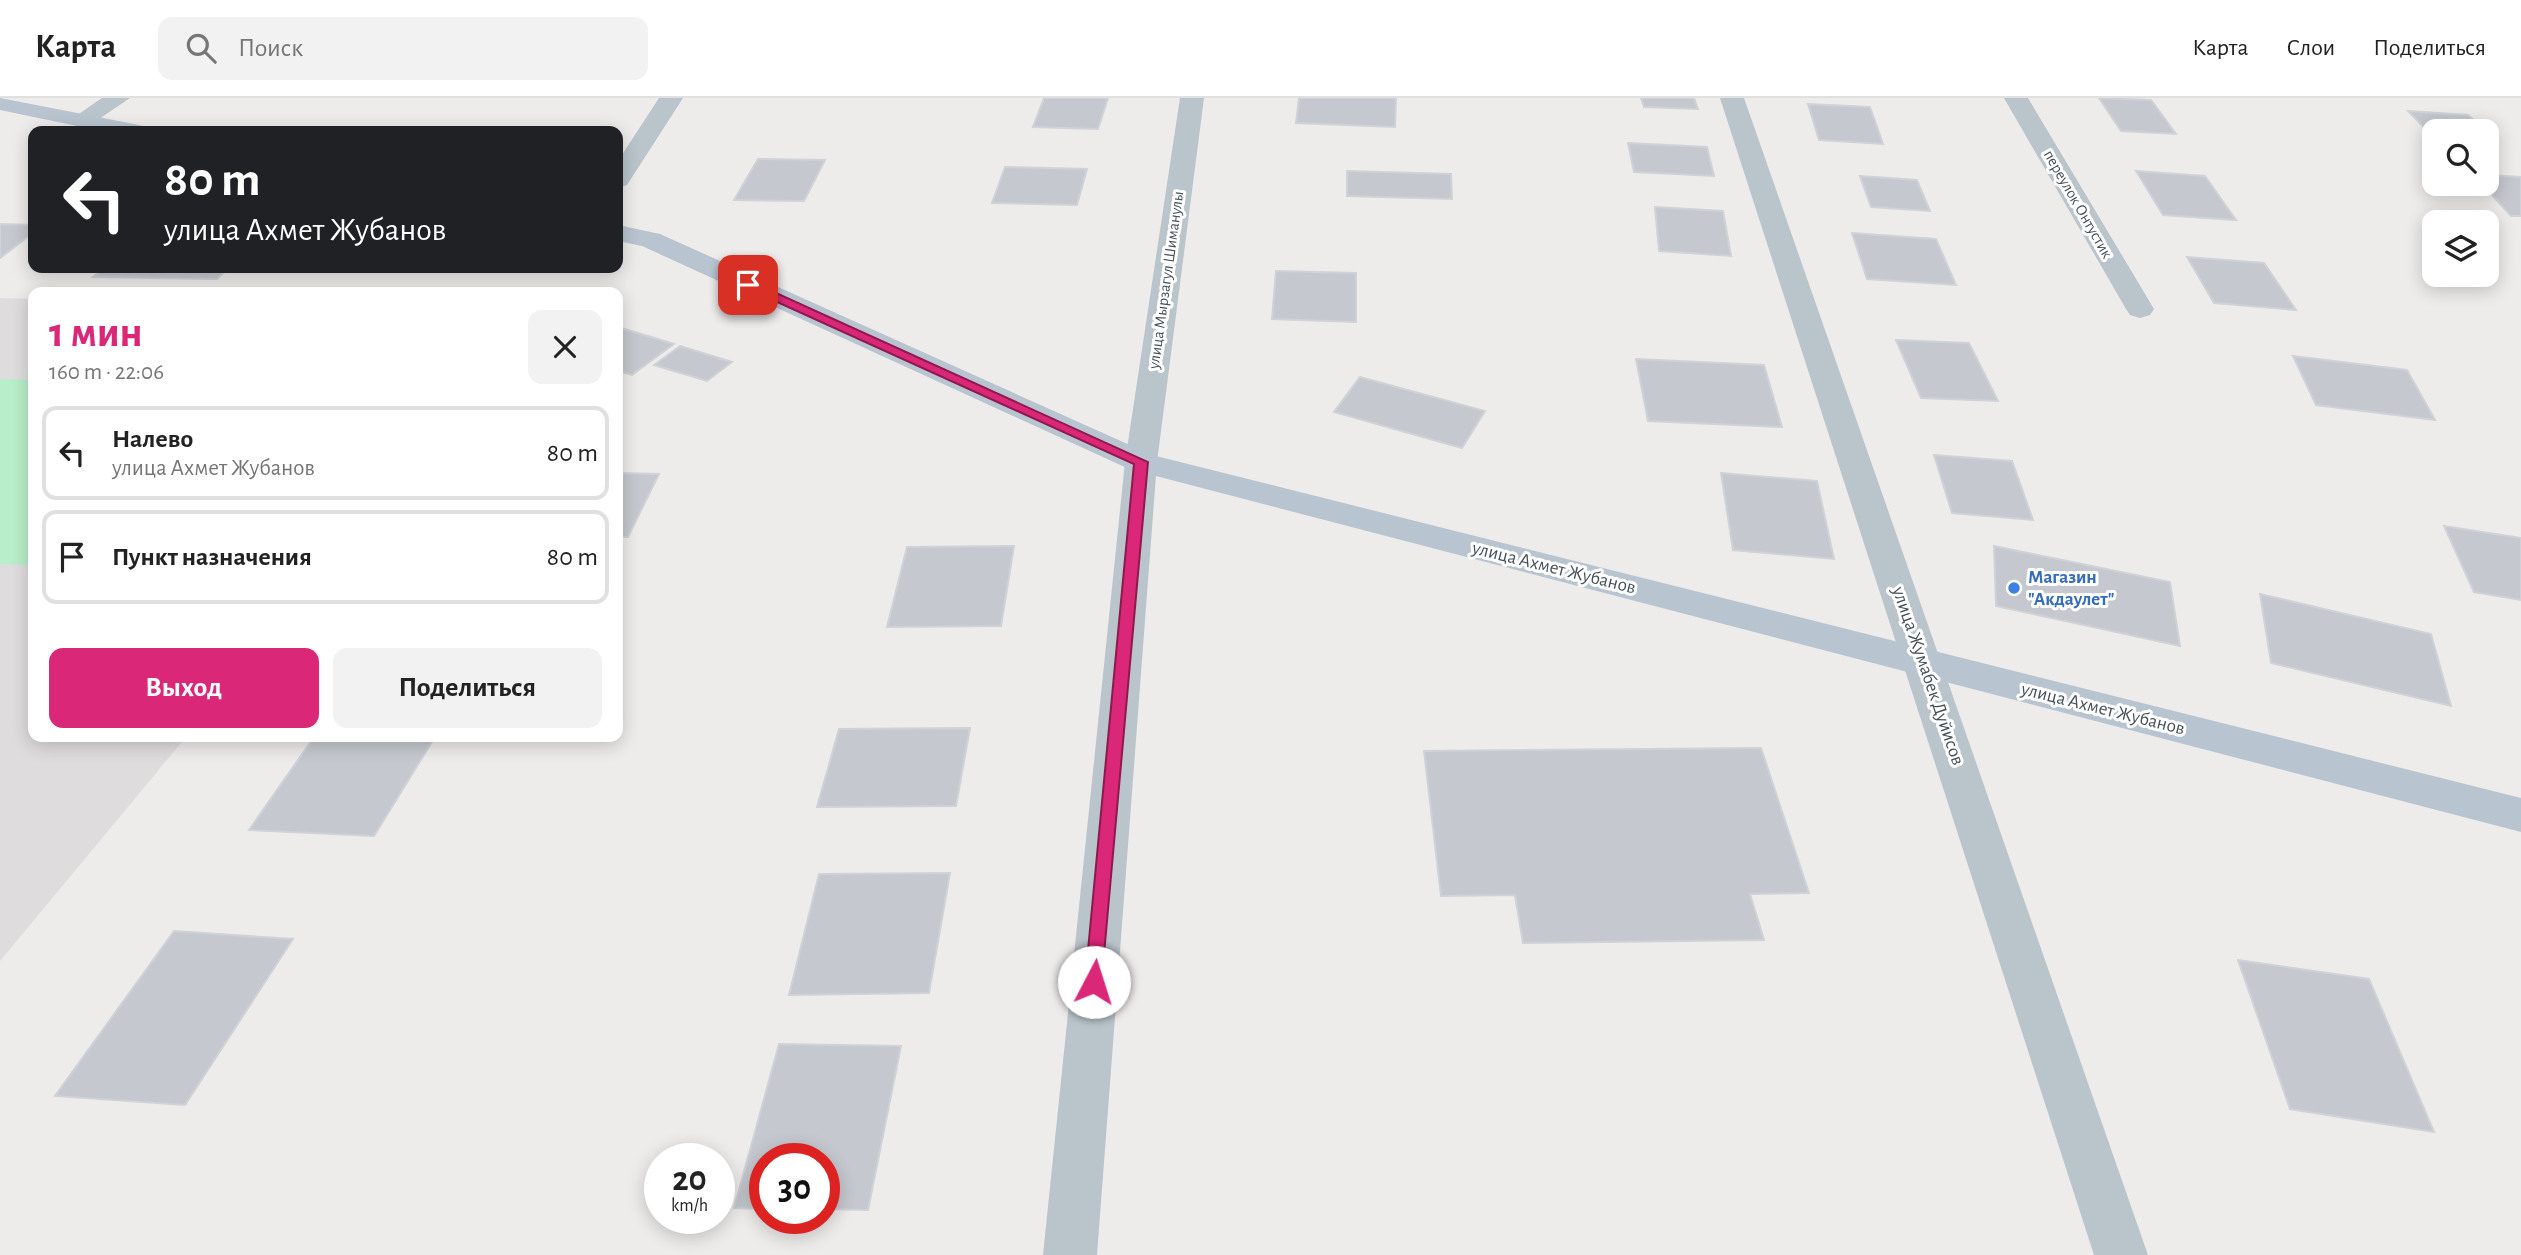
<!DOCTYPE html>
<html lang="ru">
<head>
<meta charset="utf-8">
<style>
  :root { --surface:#fff; --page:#f2f2f2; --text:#222; --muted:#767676; --line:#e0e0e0; --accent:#db2777 }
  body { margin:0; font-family:"Alegreya Sans",sans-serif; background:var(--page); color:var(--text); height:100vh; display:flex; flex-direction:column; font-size:26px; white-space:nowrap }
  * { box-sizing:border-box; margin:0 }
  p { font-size:23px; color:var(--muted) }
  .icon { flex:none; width:38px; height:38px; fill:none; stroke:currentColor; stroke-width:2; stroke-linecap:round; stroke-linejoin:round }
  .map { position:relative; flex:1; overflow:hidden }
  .drawer { position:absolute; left:28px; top:189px; width:595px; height:455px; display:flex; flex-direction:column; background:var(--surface); border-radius:14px; box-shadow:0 4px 18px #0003 }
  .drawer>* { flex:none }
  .hud { position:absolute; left:28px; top:28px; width:595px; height:147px; border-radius:14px; box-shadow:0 4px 18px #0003; background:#202124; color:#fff; overflow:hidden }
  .tools { position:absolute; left:2422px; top:21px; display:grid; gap:14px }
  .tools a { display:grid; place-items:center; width:77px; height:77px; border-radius:14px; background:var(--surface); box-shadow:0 4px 18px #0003; font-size:35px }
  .speed { position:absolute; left:644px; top:1045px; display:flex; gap:14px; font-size:35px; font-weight:700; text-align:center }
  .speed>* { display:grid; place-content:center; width:91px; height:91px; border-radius:50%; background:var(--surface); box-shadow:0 4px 18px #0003; line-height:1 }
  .speed small { font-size:18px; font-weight:400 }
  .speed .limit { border:10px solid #d22; background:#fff; color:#111 }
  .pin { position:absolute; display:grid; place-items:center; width:60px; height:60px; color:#fff; margin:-30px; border-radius:14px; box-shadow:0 4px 10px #0006 }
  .me { position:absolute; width:77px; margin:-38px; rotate:5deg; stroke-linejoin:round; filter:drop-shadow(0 0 5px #0008) }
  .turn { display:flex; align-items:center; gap:24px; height:147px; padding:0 21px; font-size:32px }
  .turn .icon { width:91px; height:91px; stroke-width:2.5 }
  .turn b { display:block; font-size:49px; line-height:60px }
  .round { display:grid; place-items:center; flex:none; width:74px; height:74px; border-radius:14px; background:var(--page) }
  .head { display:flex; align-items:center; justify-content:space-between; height:119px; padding:0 21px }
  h1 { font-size:42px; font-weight:600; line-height:52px; color:var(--accent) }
  .button { display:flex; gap:14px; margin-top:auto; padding:14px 21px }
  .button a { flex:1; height:80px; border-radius:14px; background:var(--accent); color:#fff; font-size:28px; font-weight:600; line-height:80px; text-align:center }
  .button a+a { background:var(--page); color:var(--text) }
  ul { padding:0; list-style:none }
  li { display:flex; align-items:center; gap:21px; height:94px; margin:0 14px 10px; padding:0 7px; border:4px solid var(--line); border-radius:14px }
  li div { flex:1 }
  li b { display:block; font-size:26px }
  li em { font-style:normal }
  header { display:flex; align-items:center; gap:42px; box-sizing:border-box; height:98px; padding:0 35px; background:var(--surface); border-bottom:2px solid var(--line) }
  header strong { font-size:33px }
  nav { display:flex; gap:38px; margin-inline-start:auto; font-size:24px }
  .search { width:490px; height:63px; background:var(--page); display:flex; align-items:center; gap:18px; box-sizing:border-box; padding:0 24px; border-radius:14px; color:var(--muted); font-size:26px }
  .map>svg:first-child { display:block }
  .education { fill:#dfdcdd }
  .green { fill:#b8eeca }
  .building { fill:#c5c8ce; stroke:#cfd2d7; stroke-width:2 }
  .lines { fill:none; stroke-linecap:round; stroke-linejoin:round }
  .street { fill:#b9c4cb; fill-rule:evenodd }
  .secondary { fill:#b8c5d0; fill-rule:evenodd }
  .route { fill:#db2777; stroke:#8e194d; stroke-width:2 }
  .shop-dot { fill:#3f7fe0; stroke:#fff; stroke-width:2.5 }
  .labels { text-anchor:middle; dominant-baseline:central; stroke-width:6; stroke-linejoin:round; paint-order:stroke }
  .far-street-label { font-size:16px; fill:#445058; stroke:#fff }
  .street-label { font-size:19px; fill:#445058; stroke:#fff }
  .shop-label { font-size:19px; font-weight:bold; fill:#366cbe; stroke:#fff; text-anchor:start }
</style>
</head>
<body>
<header>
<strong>Карта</strong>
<div class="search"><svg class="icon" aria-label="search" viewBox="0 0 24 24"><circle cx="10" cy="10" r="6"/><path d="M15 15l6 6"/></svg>Поиск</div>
<nav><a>Карта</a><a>Слои</a><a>Поделиться</a></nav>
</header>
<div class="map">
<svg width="2521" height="1157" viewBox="0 0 2521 1157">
  <rect width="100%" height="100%" fill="#eeebeb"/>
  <path class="education" d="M0,200L33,201V639H186L0,863Z"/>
  <path class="green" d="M0,281L33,282V467L0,466Z"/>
  <path class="building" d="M1044,0H1108L1098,31L1033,29Z
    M1299,0H1396L1395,29L1296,25Z
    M1641,0H1694L1698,11L1644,9Z
    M2099,0L2151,2L2176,36L2121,33Z
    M1808,6L1870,9L1883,46L1819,42Z
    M2408,13L2468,17L2486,33H2434V40Z
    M1628,45L1707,49L1714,78L1634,74Z
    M758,61L825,62L804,103L734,102Z
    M1005,69L1087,71L1077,107L992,105Z
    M1347,73L1451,76L1452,101L1347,98Z
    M2136,73L2205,78L2236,122L2163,117Z
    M2487,77L2521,79V118H2511L2482,86H2487Z
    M1860,78L1917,82L1930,113L1871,109Z
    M1655,109L1723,113L1731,158L1659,153Z
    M0,126L33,127V135L0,160Z
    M1852,135L1936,141L1956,187L1867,181Z
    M2187,159L2264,165L2296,212L2214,205Z
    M104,170H228L217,181L93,179Z
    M1276,173L1356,175V224L1272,221Z
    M618,229L674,246L632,277L618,273Z
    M1896,242L1969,245L1998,303L1921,300Z
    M680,248L732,264L707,283L654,267Z
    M2293,258L2407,272L2435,322L2316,307Z
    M1636,261L1764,267L1782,329L1648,323Z
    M1360,279L1485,313L1462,350L1334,314Z
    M1934,357L2012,363L2033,422L1952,415Z
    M618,375L659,376L628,439H618Z
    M1721,375L1817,383L1834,461L1733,452Z
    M2444,428L2521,440V502L2474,494Z
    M1014,448L1001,528L887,529L907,449Z
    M1994,448L2170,484L2180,548L1996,508Z
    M2260,496L2431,536L2451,608L2271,565Z
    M970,630L956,708L817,709L839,631Z
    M314,639H435L374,738L249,732Z
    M1761,650L1809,795L1750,796L1764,842L1523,845L1515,797L1441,798L1424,653Z
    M950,775L929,895L789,897L819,776Z
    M174,833L293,841L185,1007L55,998Z
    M2238,862L2369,881L2434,1034L2290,1011Z
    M779,946L901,948L868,1112L824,1111V1060H765V1111L734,1110Z"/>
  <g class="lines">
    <path class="street" d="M102,0H130L90,27H74L70,22Z
      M659,0H683L627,87L618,90V63Z
      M1180,0H1204L1157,364L1097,1157H1043L1125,364Z
      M1720,0H1744L2148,1157H2094Z
      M2004,0H2028L2154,211L2150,217L2140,220L2130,217L2126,211Z"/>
    <path class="secondary" d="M0,0L134,26L143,28L146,33H101L0,12Z
      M618,127L660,136L1152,357L2521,700V734L1129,371L642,148L618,143Z"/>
  </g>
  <path class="route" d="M744,184H752L1148,364L1101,890L1094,892L1088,890L1085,884L1134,366L744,189Z"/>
  <circle class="shop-dot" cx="2014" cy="490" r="7"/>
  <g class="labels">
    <g class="far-street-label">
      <text transform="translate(2078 106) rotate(60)">переулок Онтустик</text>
      <text transform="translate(1166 182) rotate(-82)">улица Мырзагул Шиманулы</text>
    </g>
    <g class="street-label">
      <text transform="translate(1554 470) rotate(14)">улица Ахмет Жубанов</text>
      <text transform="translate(1928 578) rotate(71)">улица Жумабек Дуйисов</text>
      <text transform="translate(2103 611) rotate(14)">улица Ахмет Жубанов</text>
    </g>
    <g class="shop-label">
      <text x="2028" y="479">Магазин<tspan x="2028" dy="22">"Акдаулет"</tspan></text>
    </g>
  </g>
</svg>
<div class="tools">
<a><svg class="icon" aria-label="search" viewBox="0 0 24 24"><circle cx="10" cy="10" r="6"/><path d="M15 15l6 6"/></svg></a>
<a><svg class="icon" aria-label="layers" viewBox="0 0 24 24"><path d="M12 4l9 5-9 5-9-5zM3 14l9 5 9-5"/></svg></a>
</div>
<div class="speed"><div>20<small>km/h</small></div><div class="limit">30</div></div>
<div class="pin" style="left:748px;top:187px;background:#d93025"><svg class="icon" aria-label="arrive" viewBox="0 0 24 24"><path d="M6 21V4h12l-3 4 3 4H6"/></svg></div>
<svg class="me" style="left:1094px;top:884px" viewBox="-20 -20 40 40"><circle r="19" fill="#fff"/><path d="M0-13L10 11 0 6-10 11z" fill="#db2777"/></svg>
<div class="hud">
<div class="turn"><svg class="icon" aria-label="left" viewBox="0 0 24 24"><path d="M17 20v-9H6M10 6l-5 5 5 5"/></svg><div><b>80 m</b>улица Ахмет Жубанов</div></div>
</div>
<section class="drawer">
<div class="head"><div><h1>1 мин</h1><p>160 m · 22:06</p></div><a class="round"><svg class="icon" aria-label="close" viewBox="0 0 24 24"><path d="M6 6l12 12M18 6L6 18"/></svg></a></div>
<ul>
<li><svg class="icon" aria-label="left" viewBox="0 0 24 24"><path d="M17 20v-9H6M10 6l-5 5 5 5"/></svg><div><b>Налево</b><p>улица Ахмет Жубанов</p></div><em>80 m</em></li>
<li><svg class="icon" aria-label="arrive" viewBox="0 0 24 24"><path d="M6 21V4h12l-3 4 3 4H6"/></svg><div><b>Пункт назначения</b></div><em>80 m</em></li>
</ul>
<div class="button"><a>Выход</a><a>Поделиться</a></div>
</section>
</div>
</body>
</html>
